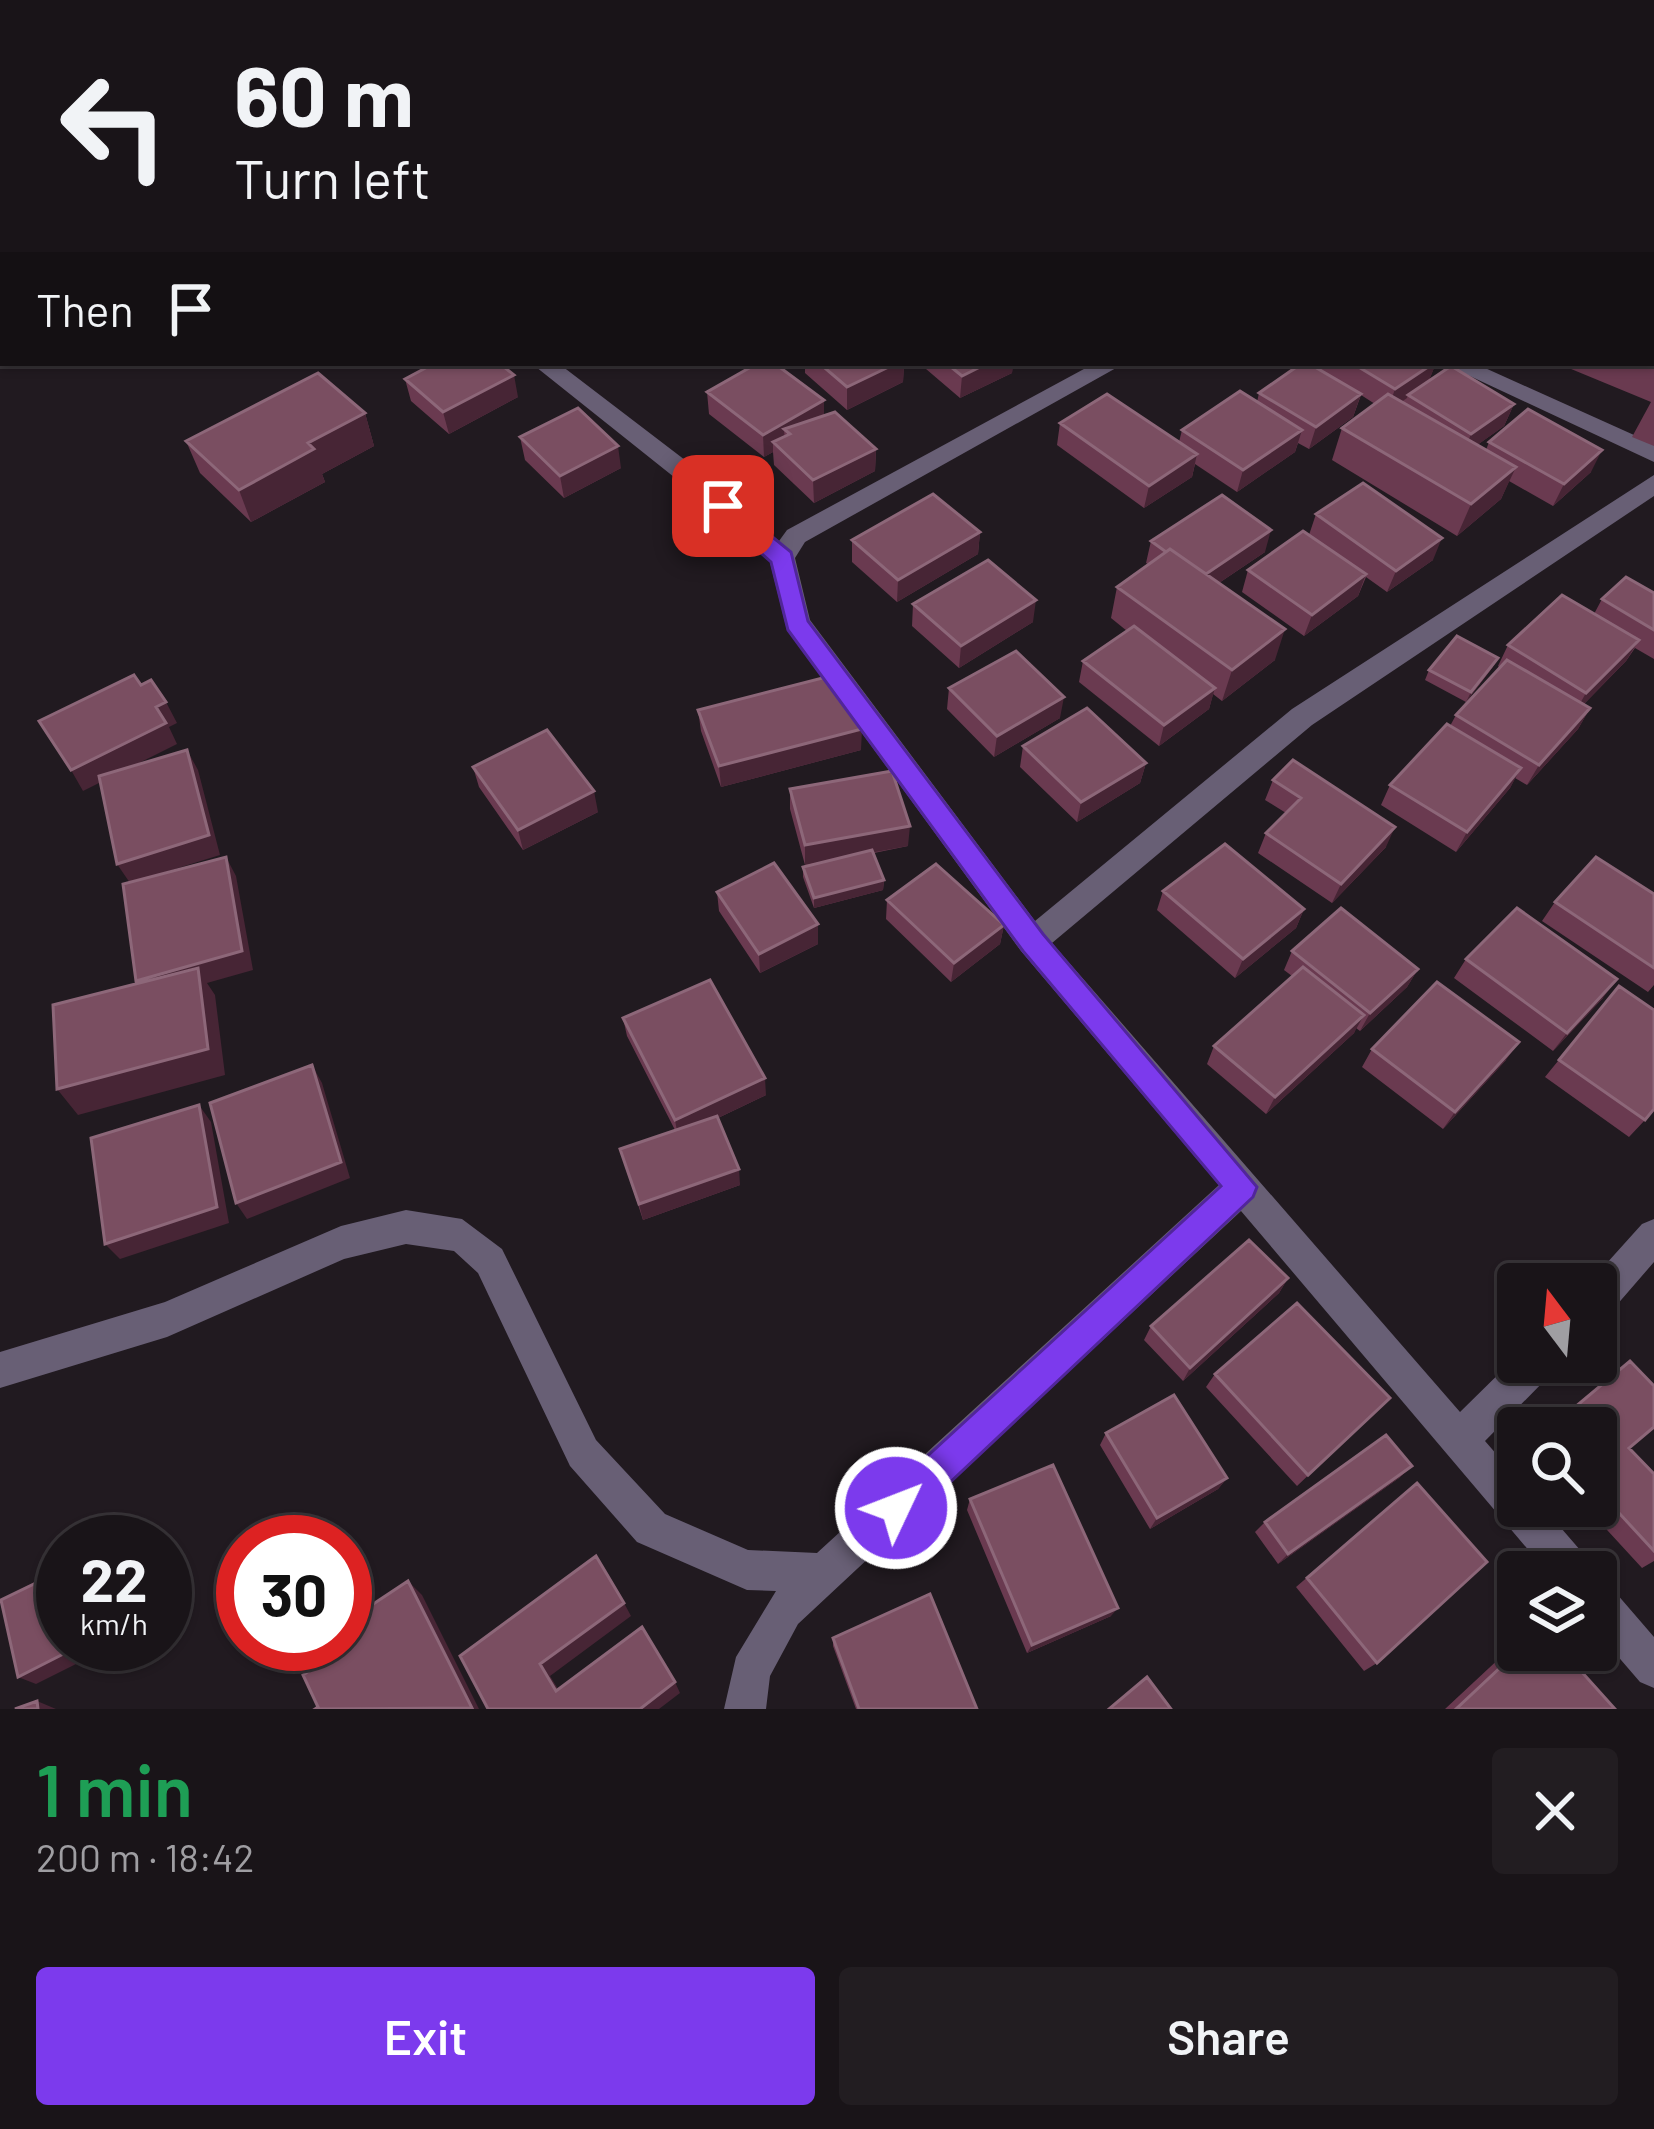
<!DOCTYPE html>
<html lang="en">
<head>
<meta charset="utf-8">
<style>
  :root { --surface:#191418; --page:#221d21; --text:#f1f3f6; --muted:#9f9ea2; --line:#373337; --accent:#7c3aed }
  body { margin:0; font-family:Barlow,sans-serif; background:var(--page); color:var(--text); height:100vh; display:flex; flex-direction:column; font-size:45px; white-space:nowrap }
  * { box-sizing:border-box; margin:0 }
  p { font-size:39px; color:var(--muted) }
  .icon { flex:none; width:66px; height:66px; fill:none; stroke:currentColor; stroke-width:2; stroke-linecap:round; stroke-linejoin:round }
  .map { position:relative; height:1709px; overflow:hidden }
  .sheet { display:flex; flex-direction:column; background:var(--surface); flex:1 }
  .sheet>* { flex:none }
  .top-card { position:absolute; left:0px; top:0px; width:1656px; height:366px; box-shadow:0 3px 9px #0004,0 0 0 3px var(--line); background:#191418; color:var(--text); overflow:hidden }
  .needle { width:78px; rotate:344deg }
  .tools { position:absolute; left:1497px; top:1263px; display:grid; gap:24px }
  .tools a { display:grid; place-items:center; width:120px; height:120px; border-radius:12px; background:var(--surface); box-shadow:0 3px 9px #0004,0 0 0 3px var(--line); font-size:60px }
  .speed { position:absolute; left:36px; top:1515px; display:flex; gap:24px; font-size:60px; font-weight:700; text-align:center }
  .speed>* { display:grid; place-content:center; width:156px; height:156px; border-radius:50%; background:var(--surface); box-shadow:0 3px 9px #0004,0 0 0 3px var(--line); line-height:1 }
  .speed small { font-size:30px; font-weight:400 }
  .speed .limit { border:18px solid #d22; background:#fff; color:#111 }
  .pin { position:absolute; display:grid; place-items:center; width:102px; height:102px; color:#fff; margin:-51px; border-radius:24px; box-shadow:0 6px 18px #0006 }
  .me { position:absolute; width:132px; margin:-66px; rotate:47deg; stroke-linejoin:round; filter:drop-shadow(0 0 9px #0008) }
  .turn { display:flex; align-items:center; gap:42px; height:252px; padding:0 36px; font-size:54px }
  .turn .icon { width:156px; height:156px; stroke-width:2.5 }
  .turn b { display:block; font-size:84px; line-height:102px }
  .then { display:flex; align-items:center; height:114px; padding:0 36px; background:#0003; gap:24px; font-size:45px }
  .round { display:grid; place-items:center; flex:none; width:126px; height:126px; border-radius:12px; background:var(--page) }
  .headline { display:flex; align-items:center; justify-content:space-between; height:204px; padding:0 36px }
  h1 { font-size:72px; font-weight:600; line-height:90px; color:#1e9e55 }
  .cta { display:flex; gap:24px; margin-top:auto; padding:24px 36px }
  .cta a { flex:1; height:138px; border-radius:12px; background:var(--accent); color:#fff; font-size:48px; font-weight:600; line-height:138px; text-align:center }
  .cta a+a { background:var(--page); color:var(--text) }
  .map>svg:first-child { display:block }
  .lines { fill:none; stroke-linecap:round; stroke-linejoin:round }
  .street { fill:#685f75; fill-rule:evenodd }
  .wall { fill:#6a3a50 }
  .shaded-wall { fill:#472535 }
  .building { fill:#7a4e61; stroke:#8d6779; stroke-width:3 }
  .route { fill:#7c3aed; stroke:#51269a; stroke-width:3 }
</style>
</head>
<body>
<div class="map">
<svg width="1654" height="1709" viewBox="0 0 1654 1709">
  <rect width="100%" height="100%" fill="#211a20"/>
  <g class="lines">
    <path class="street" d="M203,0H222L225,3H205Z
      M780,0H802L805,3H782Z
      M1654,96V109H1653V96Z
      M3,103V115L0,116V104Z
      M531,363H558L702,473L779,541L787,530L1095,363H1125L805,542L795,558L810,620L1035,921L1292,709L1654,475V496L1312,725L1052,943L1460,1412L1518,1355V1362H1555L1550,1375L1485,1441L1518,1479V1506H1542L1587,1558L1593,1572H1547L1241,1211L798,1624L770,1676L766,1709H724L736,1657L776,1591L747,1590L637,1542L570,1466L478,1273L454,1251L406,1244L344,1259L167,1337L0,1388V1352L165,1302L341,1226L406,1210L462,1219L502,1249L596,1440L665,1514L748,1550L817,1553L1219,1185L1021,951L787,630L770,562L684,485Z
      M1442,363H1474L1654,444V462Z
      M1654,1219V1262L1609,1314L1596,1319V1284H1588L1642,1224Z
      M1596,1580L1610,1586L1654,1637V1688L1640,1682L1596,1631Z"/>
  </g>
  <path class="wall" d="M574,0H737V3H579Z
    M1350,0H1493L1490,3H1347Z
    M1595,0H1654V19L1653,3H1594Z
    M1654,282V446L1632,437L1651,402L1559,364L1653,363Z
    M805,363H904L903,382L847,410L805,373Z
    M919,363H1013L1012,373L960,398Z
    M1317,363H1436L1429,380L1514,404L1504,426L1477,445L1486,450L1489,442L1591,472L1553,506L1509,481L1501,499L1457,536L1332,460L1342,428L1375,404L1361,395L1353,417L1309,449L1298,443L1295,452L1237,492L1195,464L1192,477L1144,508L1057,445L1060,423L1179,442L1182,430L1257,402L1259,393L1316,368Z
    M405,379L518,397L449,434L411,401Z
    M707,392L824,400V416L876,449L875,471L814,503L774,465L773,452L764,457L709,414Z
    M365,413L374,446L322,474L325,482L251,522L200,473L186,441Z
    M520,437L621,468L564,498L525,460Z
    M1316,514L1433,560L1387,592L1366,577L1358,596L1304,636L1242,592L1248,570L1309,535Z
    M980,532L978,554L897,602L852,562V540Z
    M1151,541L1265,552L1219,583L1275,660L1222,701L1213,694L1209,709L1159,746L1079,682L1083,661L1127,631L1111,618L1117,587L1148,564L1146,563Z
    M1654,593V659L1635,648L1626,661L1584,704L1590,708L1578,729L1527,785L1515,778L1510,788L1456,852L1381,805L1390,785L1450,726L1456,715L1500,668L1498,666L1508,645L1594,614L1602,599Z
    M913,604L1033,622L959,668L912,626Z
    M1498,658L1492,668L1466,702L1425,680L1429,670Z
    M949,688L1060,718L994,757L947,709Z
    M698,710L861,750L721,787L701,731Z
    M1023,746L1146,763L1140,783L1077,822L1020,767Z
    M473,767L598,812L523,850L479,787Z
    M1273,780L1386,847L1332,903L1258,853L1266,833L1286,813L1265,800Z
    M790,789L908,846L874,853L884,880L883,890L814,908L803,877V867L805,865L790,809Z
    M1163,891L1304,909L1296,928L1235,978L1157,910Z
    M717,892L818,924V944L760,973L719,911Z
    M1654,894V985L1648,992L1542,921L1555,902Z
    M887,900L1004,925L1000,944L951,982L886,919Z
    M1292,951L1418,969L1407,987L1360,1031L1356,1028L1354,1033L1266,1114L1207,1064L1214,1046L1292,976L1284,970Z
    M1466,959L1603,998L1553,1051L1454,978Z
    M1619,986L1645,1120L1629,1137L1545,1077Z
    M623,1018L766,1095L718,1118L740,1185L643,1220L620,1149L675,1130L627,1036Z
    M1372,1049L1506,1060L1443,1129L1362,1067Z
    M1288,1278L1279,1293L1183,1381L1144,1340L1151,1326Z
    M1215,1374L1390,1398L1297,1486L1206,1387Z
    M1596,1428L1629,1448L1654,1474V1561L1642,1568L1585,1506H1596Z
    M1106,1433L1227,1478L1218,1489L1150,1529L1100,1445Z
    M1412,1466L1399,1478L1278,1564L1255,1532L1265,1522Z
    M1417,1483L1377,1663L1364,1671L1296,1587Z
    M970,1499L1111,1616L1027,1653L967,1510Z
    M833,1638L977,1709H856L833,1646Z
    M1518,1641V1650H1562L1615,1709H1445Z"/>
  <path class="shaded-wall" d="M615,0H645V3H611Z
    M718,0H737V3H710Z
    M3,39V65L0,66V40Z
    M897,363H904L903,382L847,410V387Z
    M988,363H1013L1012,373L960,398L962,376Z
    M1434,363H1436L1428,383L1408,395L1407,398L1387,412L1395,389Z
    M514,375L518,397L449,434L443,412Z
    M1361,394L1353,417L1309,449L1316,427Z
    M824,400V422L790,434L784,429L785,445L773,442V452L764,457L763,435Z
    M1514,404L1504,426L1462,456L1471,434Z
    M365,413L374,446L322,474L325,482L251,522L239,490L308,443Z
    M1302,430L1295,452L1237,492L1243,470Z
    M618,446L621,468L564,498L560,476Z
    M876,449L875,471L814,503L813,480Z
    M1602,450L1591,472L1553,506L1564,484Z
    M1197,454L1192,477L1144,508L1149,486Z
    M1516,467L1501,499L1457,536L1471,504Z
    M1271,530L1265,552L1195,599L1201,578Z
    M980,532L978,554L897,602L898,580Z
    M1442,538L1433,560L1387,592L1396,571Z
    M1366,574L1358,596L1304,636L1312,615Z
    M1036,600L1033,622L959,668L961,646Z
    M1285,629L1275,660L1222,701L1232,670Z
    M1639,640L1626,661L1574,714L1586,693Z
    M1498,658L1492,668L1466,702L1471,692Z
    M1215,688L1209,709L1159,746L1164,725Z
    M1064,697L1060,718L994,757L997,736Z
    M166,702L177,723L169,727L177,744L83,791L71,770L156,707Z
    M1590,708L1578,729L1527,785L1539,765Z
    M862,729L861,750L721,787L719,766Z
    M187,750L198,770L220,855L130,883L117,864Z
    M1146,763L1140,783L1077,822L1081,802Z
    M1521,768L1510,788L1456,852L1467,832Z
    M594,791L598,812L523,850L518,830Z
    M910,826L908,846L805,865V845Z
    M1395,827L1386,847L1332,903L1341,884Z
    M226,857L236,876L253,970L207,983L215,995L225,1075L78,1115L57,1089L149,1000L136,981Z
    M884,880L883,890L814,908V898Z
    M1304,909L1296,928L1235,978L1243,959Z
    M818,924V944L760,973L759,954Z
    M1004,925L1000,944L951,982L954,963Z
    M1418,969L1407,987L1360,1031L1370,1013Z
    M1617,979L1603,998L1553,1051L1567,1033Z
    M1364,1015L1354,1033L1266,1114L1275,1097Z
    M1519,1042L1506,1060L1443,1129L1455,1112Z
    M312,1065L322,1083L350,1178L247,1219L236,1203Z
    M765,1078L766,1095L678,1137L675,1120Z
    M199,1105L211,1122L229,1223L120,1259L105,1244Z
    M739,1169L740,1185L643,1220L639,1204Z
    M1288,1278L1279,1293L1183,1381L1190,1368Z
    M1412,1466L1399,1478L1278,1564L1288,1554Z
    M1227,1478L1218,1489L1150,1529L1157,1518Z
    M146,1530L161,1540V1542H149Z
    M165,1556L180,1612L165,1619Z
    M408,1581L422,1595L479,1709H470Z
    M624,1603L631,1616L550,1676L566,1702L556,1691L540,1664Z
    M1118,1608L1111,1616L1027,1653L1032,1645Z
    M83,1644H116L36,1684L18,1677Z
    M675,1682L680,1693L659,1709H640Z
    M37,1701L56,1709H38Z"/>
  <path class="building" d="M0,0H12L17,3H3V39L0,40Z
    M29,0H63L65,3H32Z
    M69,0H106L109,3H72Z
    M362,0H391L396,3H356Z
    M412,0H474L480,3H406Z
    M654,0H718L710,3H658Z
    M1101,0H1168L1177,3H1098Z
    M1350,0H1416L1425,3H1347Z
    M1453,0H1479L1477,3H1462Z
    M1558,0H1571L1581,3H1555Z
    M1634,0H1654V5L1653,3H1642Z
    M1653,313L1654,314V363H1653Z
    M435,363H499L514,375L443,412L405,379Z
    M758,363H774L824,400L763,435L707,392Z
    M819,363H897L847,387Z
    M946,363H988L962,376Z
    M1302,363H1308L1361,394L1316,427L1259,393Z
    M1352,363H1434L1395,389Z
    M1451,366L1514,404L1471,434L1408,395Z
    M318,373L365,413L308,443L314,449L239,490L186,441Z
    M1240,391L1302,430L1243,470L1182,430Z
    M1107,394L1197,454L1149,486L1060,423Z
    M1388,394L1516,467L1471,504L1342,428Z
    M578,408L618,446L560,476L520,437Z
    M1528,409L1602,450L1564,484L1489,442Z
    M835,412L876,449L813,480L773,442L790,434L784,429Z
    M1363,483L1442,538L1396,571L1316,514Z
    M933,494L980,532L898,580L852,540Z
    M1222,495L1271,530L1206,574L1170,549L1166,552L1151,541Z
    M1303,531L1366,574L1312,615L1248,570Z
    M1170,549L1285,629L1232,670L1117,587Z
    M988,560L1036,600L961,646L913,604Z
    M1626,577L1654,593V630L1602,599Z
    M1562,595L1639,640L1586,693L1508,645Z
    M1134,626L1215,688L1164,725L1083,661Z
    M1457,636L1498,658L1471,692L1429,670Z
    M1016,651L1064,697L997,736L949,688Z
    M1507,660L1590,708L1539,765L1456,715Z
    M838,674L862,729L719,766L698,710Z
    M134,675L141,685L151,680L166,702L156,707L166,723L71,770L39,721Z
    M1087,708L1146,763L1081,802L1023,746Z
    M1447,724L1521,768L1467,832L1390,785Z
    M547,730L594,791L518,830L473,767Z
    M187,750L209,835L117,864L99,776Z
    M1293,760L1395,827L1341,884L1266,833L1301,798L1273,780Z
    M892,771L910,826L805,845L790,789Z
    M1225,844L1304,909L1243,959L1163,891Z
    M872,850L884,880L814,898L803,867Z
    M226,857L242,951L136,981L123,884Z
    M1596,857L1654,894V968L1555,902Z
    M774,863L818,924L759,954L717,892Z
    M936,864L1004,925L954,963L887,900Z
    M1341,908L1418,969L1370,1013L1292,951Z
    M1517,908L1617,979L1567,1033L1466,959Z
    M1303,967L1364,1015L1275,1097L1214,1046Z
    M198,968L208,1049L57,1089L53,1005Z
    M710,980L765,1078L675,1120L623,1018Z
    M1437,982L1519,1042L1455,1112L1372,1049Z
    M1619,986L1654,1010V1109L1645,1120L1559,1060Z
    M312,1065L341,1162L236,1203L210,1103Z
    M199,1105L217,1207L105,1244L91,1138Z
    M717,1116L739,1169L639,1204L620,1149Z
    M1249,1240L1288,1278L1190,1368L1151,1326Z
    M1297,1303L1390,1398L1308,1475L1215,1374Z
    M1630,1361L1654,1386V1427L1629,1448L1654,1474V1551L1596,1488V1428H1550Z
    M1174,1395L1227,1478L1157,1518L1106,1433Z
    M1386,1435L1412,1466L1288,1554L1265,1522Z
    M1053,1465L1118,1608L1032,1645L970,1499Z
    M1417,1483L1487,1562L1377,1663L1307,1578Z
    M146,1530L149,1542H120Z
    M596,1556L624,1603L540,1664L556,1691L642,1627L675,1682L640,1709H488L460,1656Z
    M63,1570V1644H83L18,1677L1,1600Z
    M408,1581L472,1708L315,1709L318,1707L303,1675L355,1640L346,1622Z
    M930,1594L977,1709H859L833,1638Z
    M1519,1650H1562L1615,1709H1456Z
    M1147,1677L1171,1709H1109Z
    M37,1701L38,1709H15Z"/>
  <path class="route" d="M723,497L791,552L808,621L1043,934L1257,1187L1253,1197L909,1521L896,1526L884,1521L879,1508L884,1496L1221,1186L1023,951L788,630L771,562L714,511V500Z"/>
</svg>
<div class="tools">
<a><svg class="needle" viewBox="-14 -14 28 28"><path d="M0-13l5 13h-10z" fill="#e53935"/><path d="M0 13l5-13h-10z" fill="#9f9ea2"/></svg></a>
<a><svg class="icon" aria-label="search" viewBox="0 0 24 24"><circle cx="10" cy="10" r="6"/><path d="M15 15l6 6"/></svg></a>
<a><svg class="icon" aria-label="layers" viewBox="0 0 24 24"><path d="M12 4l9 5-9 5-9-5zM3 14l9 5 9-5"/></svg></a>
</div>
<div class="speed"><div>22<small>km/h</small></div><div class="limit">30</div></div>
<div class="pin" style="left:723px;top:506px;background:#d93025"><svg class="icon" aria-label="arrive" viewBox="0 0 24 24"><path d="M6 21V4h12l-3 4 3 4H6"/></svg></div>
<svg class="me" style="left:896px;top:1508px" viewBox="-20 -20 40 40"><circle r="17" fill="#7c3aed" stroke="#fff" stroke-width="3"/><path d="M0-11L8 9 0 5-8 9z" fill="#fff"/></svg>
<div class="top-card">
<div class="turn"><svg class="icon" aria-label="left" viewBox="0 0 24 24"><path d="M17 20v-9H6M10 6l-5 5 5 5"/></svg><div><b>60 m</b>Turn left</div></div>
<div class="then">Then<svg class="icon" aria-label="arrive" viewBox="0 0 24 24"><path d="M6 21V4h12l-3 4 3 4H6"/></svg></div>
</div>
</div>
<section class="sheet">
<div class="headline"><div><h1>1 min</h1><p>200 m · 18:42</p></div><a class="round"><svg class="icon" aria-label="close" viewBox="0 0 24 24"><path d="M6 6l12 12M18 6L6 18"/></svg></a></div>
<div class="cta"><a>Exit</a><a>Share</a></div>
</section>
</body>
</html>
